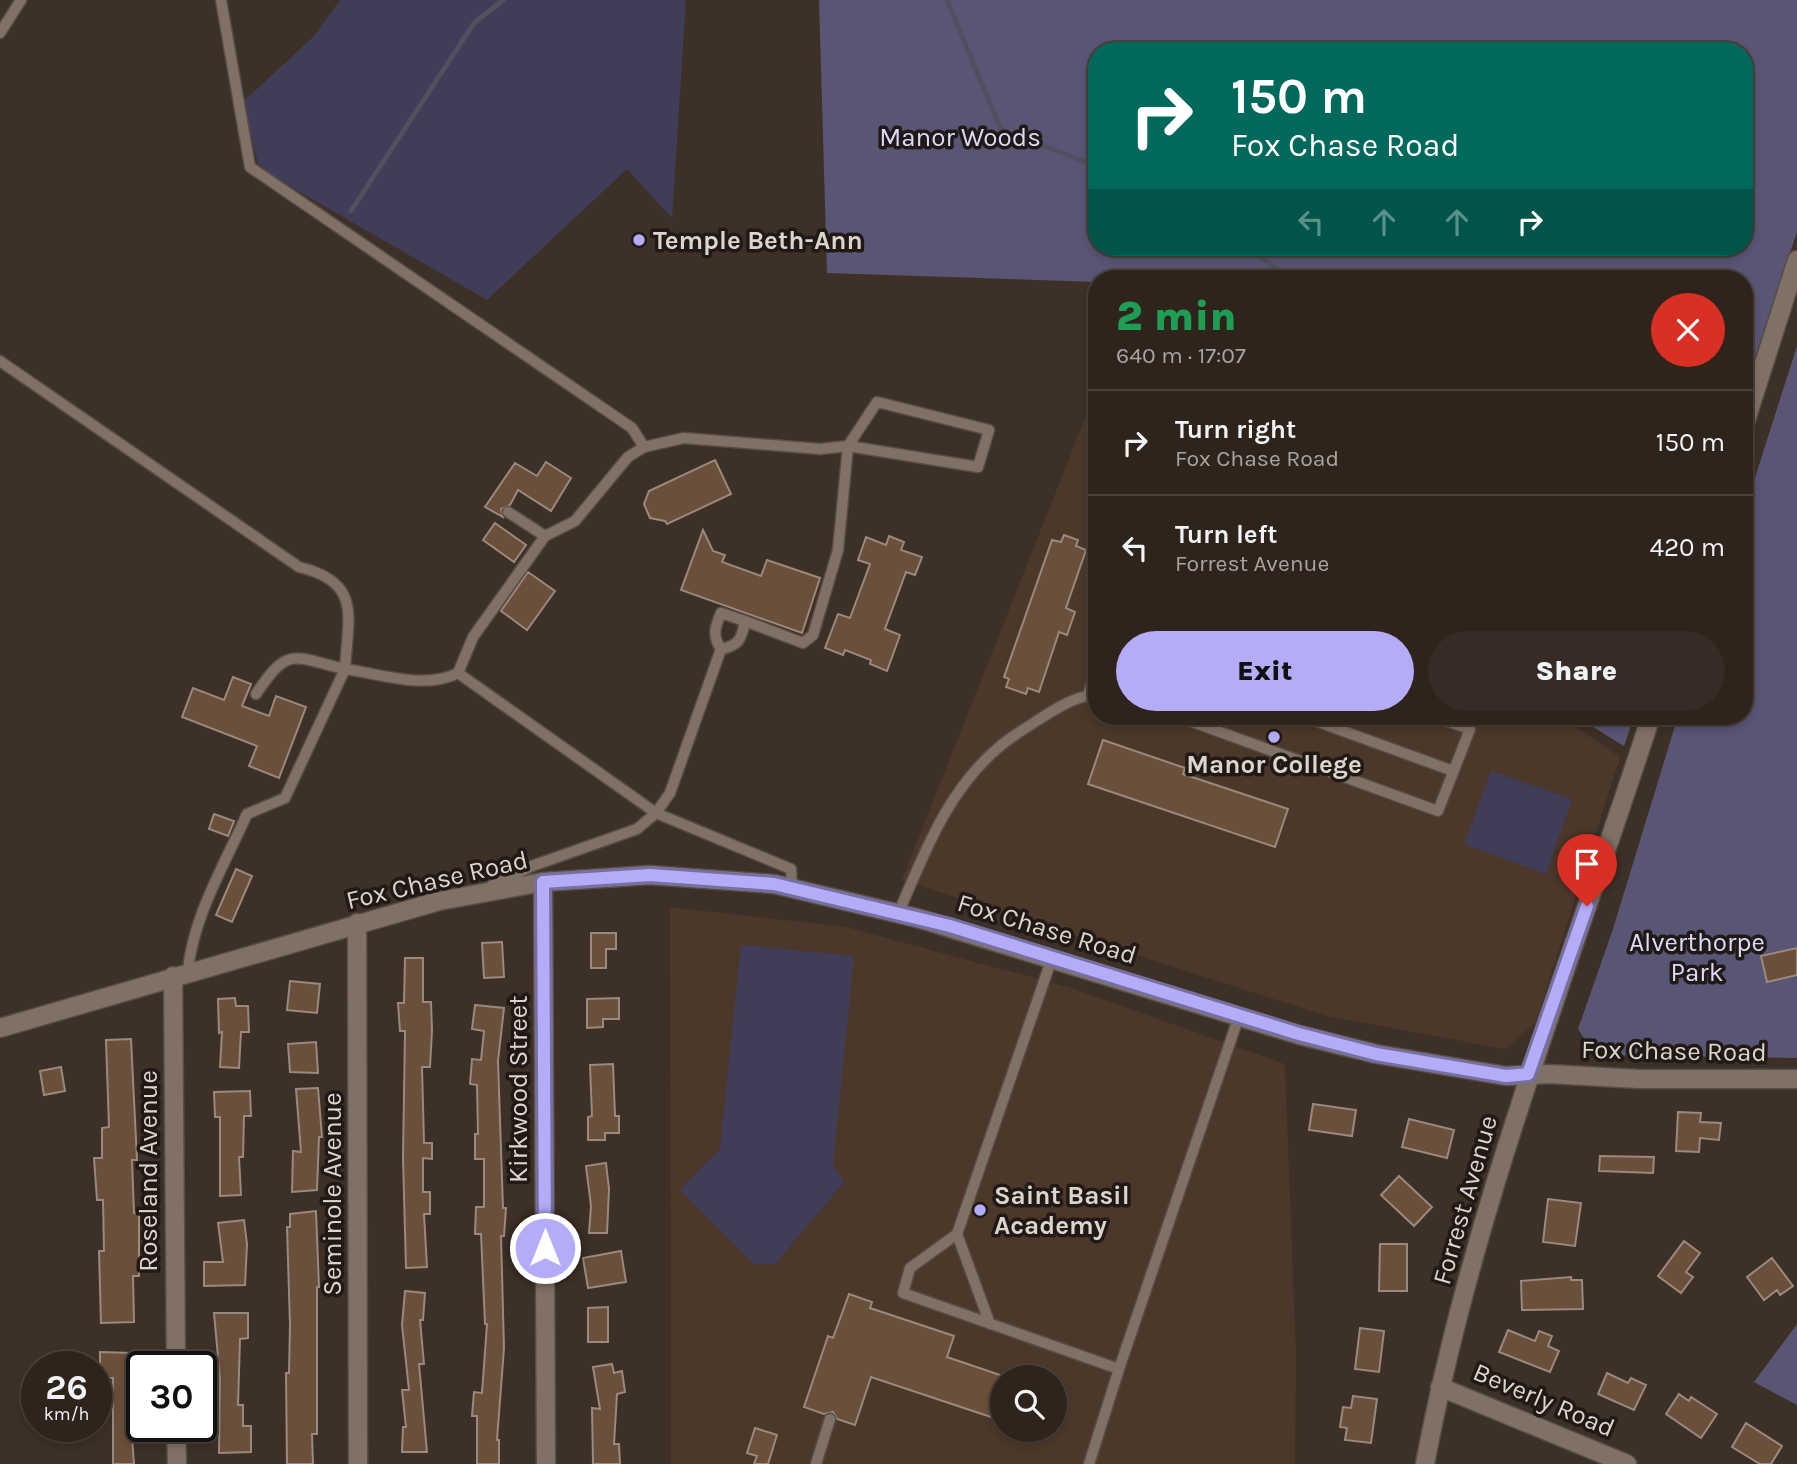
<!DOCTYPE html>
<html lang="en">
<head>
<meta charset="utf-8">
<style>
  :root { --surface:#2e241c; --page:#362c25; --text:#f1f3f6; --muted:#a7a4a3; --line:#49413b; --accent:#b5acf8 }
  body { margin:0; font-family:Karla,sans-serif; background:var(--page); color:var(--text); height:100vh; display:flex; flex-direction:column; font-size:26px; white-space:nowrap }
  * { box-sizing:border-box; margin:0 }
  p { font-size:23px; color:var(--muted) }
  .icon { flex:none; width:38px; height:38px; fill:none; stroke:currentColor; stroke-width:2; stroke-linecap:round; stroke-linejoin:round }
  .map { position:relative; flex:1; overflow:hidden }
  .side { position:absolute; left:1088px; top:270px; width:665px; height:455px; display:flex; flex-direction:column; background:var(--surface); border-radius:28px; box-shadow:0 4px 10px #0003,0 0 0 2px var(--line) }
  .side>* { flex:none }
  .hud { position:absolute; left:1088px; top:42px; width:665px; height:214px; border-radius:28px; box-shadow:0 4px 10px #0003,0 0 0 2px var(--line); background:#00695c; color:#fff; overflow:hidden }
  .fabs { position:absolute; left:990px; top:1365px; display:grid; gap:14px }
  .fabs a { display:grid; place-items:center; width:77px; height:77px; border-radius:50%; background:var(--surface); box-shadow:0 4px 10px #0003,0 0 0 2px var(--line); font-size:35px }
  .speed { position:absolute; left:21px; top:1351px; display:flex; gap:14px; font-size:35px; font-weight:700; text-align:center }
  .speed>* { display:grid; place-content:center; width:91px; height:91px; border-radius:50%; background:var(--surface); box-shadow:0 4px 10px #0003,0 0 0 2px var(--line); line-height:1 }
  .speed small { font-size:18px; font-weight:400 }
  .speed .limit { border:4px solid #111; border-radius:10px; background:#fff; color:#111 }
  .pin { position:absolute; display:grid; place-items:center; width:60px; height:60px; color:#fff; margin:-72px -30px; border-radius:50% 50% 50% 0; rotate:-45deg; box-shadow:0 0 7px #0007 }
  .pin .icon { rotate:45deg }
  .me { position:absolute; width:77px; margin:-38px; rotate:0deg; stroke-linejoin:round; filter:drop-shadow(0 0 5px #0008) }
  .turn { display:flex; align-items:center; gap:24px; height:147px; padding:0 28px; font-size:32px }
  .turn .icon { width:91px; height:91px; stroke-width:2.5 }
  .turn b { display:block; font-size:49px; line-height:60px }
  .lanes { display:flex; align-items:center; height:66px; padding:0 28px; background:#0003; justify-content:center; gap:35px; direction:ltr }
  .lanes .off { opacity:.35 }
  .round { display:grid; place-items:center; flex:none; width:74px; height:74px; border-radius:37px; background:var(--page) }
  .overview { display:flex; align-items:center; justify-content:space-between; height:119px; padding:0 28px }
  h1 { font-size:42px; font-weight:800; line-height:52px; color:#1e9e55 }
  .cta { display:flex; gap:14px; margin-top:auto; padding:14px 28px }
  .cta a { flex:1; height:80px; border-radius:42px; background:var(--accent); color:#111; font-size:28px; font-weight:800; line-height:80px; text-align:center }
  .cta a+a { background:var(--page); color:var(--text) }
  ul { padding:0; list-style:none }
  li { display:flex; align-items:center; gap:21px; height:105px; padding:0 28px; border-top:2px solid var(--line) }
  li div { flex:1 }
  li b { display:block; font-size:26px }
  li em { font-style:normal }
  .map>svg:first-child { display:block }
  .built { fill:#4b382a; fill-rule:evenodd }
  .green { fill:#403d58 }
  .forest { fill:#595675; fill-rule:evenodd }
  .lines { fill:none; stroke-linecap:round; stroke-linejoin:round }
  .stream { stroke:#544e5e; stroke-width:5 }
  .building { fill:#6a4f3a; stroke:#99897e; stroke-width:2 }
  .lane-casing { stroke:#584d44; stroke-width:13 }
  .street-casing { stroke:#584d44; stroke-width:21 }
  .lane { stroke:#807166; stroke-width:10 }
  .street { stroke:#807166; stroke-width:18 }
  .route-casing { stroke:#7670a1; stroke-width:18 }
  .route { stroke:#b5acf8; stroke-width:12 }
  .poi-dot { fill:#b5acf8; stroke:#201915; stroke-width:2.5 }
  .labels { text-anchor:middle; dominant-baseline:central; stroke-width:7; stroke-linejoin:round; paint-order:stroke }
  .park-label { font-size:26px; fill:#dcd9fc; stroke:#201915 }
  .poi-label { font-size:26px; font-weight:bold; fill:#ddd4ce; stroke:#201915; text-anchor:start }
  .street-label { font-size:26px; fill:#ddd4ce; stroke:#201915 }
</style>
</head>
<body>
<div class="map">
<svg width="1797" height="1464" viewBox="0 0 1797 1464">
  <rect width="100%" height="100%" fill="#3d3026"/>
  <path class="built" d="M1097,388V716H1560L1620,757L1536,1022L1505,1049L1327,1016L902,880Z
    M670,907L846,927L1071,988L1285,1064L1296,1356L1295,1464H671ZM1003,1377H1055V1430H1003Z"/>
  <path class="green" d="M340,0H686L672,218L627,169L487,300L274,177L258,164L243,102L314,36Z
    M1491,771L1572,799L1546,874L1464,844Z
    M741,945L854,956L833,1164L844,1182L775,1264H754L680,1190L720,1149Z"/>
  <path class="forest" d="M819,0H1797V232L1745,387V278H1097V282L827,273ZM1097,51H1745V247H1097Z
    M1797,346V1058L1595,1055L1578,1029L1613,929L1678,716H1745V509Z
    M1575,716H1634L1624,746Z
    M1797,1324V1405L1754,1382Z"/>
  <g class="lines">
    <path class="stream" d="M947,0L1001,130L1097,166
      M351,211L474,23L503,0
      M1245,247L1291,278
      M1594,716L1616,721"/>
  </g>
  <path class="building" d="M715,460L731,494L667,524L665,521L650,518L644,504L649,491Z
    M546,462L571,478L551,511L518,490L510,505L501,509L503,517L485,507L515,463L537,476Z
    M495,523L526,545L514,562L483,540Z
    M703,530L713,551L725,555L722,562L761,576L767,560L820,578L802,633L681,590Z
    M1064,535L1078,540L1076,546L1086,550L1066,608L1075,612L1067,635L1059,632L1039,692L1028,688L1026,694L1006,687L1009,679L1004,677L1052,540L1061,542Z
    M889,536L904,542L901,550L922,557L915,575L906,572L885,629L900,635L887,671L870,664L871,660L845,650L843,655L825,648L838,614L850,618L870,564L858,560L866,537L886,545Z
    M528,572L555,591L527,630L501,611Z
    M233,677L251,684L242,706L269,716L276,696L306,707L279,778L249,766L257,746L182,717L193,688L224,700Z
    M1103,740L1185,768L1183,774L1288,809L1275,847L1088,784Z
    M214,814L234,821L228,836L209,829Z
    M236,869L252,876L232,922L216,915Z
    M591,933H616V949H606V968H591Z
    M502,942L504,977L484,978L482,943Z
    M1797,948V975L1767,982L1761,956Z
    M405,958H423V1002H431L432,1030L430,1067H422L424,1143H432V1159L423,1158V1192H430V1214H424L427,1267L406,1268L403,1158L405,1031H400L398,1003H404Z
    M290,981L320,984L317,1013L287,1010Z
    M235,998L236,1006H248L249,1032H241L239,1068L220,1067L222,1032L219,1033L218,999Z
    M619,998V1019H603V1027L587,1028V999Z
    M475,1005L504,1008L498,1061L503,1208H506L504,1236H501L504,1348L497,1440H499V1464H477V1416H472L474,1392L482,1393L487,1324H485L481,1234H475L476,1207H484V1159H475V1134H478L477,1085L470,1084L472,1059L481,1060L484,1031L472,1029Z
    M131,1039L137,1160H132L134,1213L139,1212V1276H133L134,1322L101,1323L99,1251H104L103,1200H97L94,1158H102V1128L109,1127L106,1040Z
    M316,1042L318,1073L290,1072L288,1044Z
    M613,1064L615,1116H619V1133H605V1140H588V1117L592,1116L590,1065Z
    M61,1067L65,1091L44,1095L40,1071Z
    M318,1088L322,1137H319L317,1190L292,1192L293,1151L301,1152L296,1089Z
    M250,1091L251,1116H244L243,1157H239L241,1195L220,1196V1117H215L214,1092Z
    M1313,1104L1356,1110L1352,1136L1309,1130Z
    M1678,1112L1701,1113L1700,1122L1721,1123L1719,1140L1700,1138L1699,1152L1676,1151Z
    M1409,1119L1454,1130L1447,1158L1402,1147Z
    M1600,1156L1654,1157L1653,1173L1599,1171Z
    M606,1163L609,1189L607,1233H589L591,1206L586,1166Z
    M1399,1176L1432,1207L1414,1226L1381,1195Z
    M1548,1199L1581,1203L1575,1246L1543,1242Z
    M316,1211L319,1287H317V1434H312L313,1464H287L286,1373H289L290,1325L287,1227H290V1214Z
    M244,1220L247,1244L245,1285L204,1286V1262H223L218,1223Z
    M1684,1241L1700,1253L1686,1272L1693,1277L1681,1293L1658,1276Z
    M1380,1244H1407V1291H1379Z
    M621,1251L626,1282L588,1288L583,1258Z
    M1772,1258L1793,1286L1780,1295L1777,1290L1764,1300L1747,1277Z
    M1571,1277V1280H1582L1583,1309L1522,1310L1521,1281Z
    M405,1291L425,1293L423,1320H420L424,1364H419L427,1452H402L403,1427H406L402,1390H409L402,1325Z
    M849,1294L872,1302L870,1308L954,1336L947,1357L1003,1376V1421L871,1377L855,1425L837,1419L833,1412L824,1414L804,1407L828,1336L833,1338Z
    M608,1307V1342H588V1308Z
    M214,1313H248V1338L240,1339L238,1405H243V1426H251V1452L219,1453L220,1379Z
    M1360,1328L1384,1331L1379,1372L1355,1369Z
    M1508,1330L1535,1341L1539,1331L1552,1336L1548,1346L1559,1351L1550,1372L1499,1352Z
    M100,1352L133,1353L131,1424L134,1464H113V1378H100Z
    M612,1364L614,1373L622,1371L625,1392L617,1394L614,1444H619L620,1464H593L592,1408L600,1409L593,1367Z
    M1607,1373L1628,1383L1631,1378L1646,1385L1634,1410L1598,1394Z
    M1679,1394L1689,1401L1691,1397L1717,1414L1701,1438L1666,1414Z
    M1353,1396L1377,1399L1371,1443L1345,1440L1347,1428L1340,1427L1343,1407L1351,1408Z
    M1746,1423L1782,1446L1771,1464H1760L1732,1447Z
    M755,1428L777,1435L768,1464H754L757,1456L747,1453Z"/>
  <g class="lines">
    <g class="lane-casing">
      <path id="lane" d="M221,0L250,167L632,428L644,447
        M0,33L21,0
        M0,361L299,567C362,582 348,616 345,669C292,657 289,645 256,694
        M508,512L545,536L473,637L458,673L656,813L791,869L792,888
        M721,649C712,636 715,627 721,613L745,621
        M1088,695L1097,669
        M1176,716L1438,811L1470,729L1432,716
        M1302,716L1453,771
        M491,886L532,866L637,829L656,813L670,793L721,649C739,646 742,638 745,621L803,643L813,635L838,550L848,446L877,402L989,430L978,467L848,446L820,449L684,438L644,447L628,457L575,521L545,536
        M898,914C924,854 947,791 998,748C1010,737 1025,729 1038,720C1054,710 1078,694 1097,695
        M1052,958L957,1234L910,1268L903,1293L1119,1369L1239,1016
        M188,971C193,916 225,864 247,814L285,798L345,669C381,674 425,690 458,673
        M957,1234L990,1324
        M816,1464L830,1419
        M1089,1464L1119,1369"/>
    </g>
    <g class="street-casing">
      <path id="street" d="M1745,423L1797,260
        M543,882L546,1464
        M357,923L358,1464
        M173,976L176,1367
        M0,1028L439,901L543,882L650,875L774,884L917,918L1299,1035L1376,1054L1506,1076L1549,1074L1639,1079H1797
        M1440,1387L1627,1464
        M176,1426L177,1464
        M1425,1464C1473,1207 1571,964 1651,716"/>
    </g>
    <use href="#lane" class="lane"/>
    <use href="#street" class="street"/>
  </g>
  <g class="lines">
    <g class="route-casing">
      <path id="route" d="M545,1248L543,882L650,875L774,884L950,926L1299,1034L1376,1054L1506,1076L1528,1074L1587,906"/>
    </g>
    <use href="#route" class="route"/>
  </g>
  <g class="poi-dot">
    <circle cx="639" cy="240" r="7"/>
    <circle cx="1274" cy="737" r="7"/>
    <circle cx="980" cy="1210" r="7"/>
  </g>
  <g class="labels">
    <g class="park-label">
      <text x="960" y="137">Manor Woods</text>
      <text x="1697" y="942">Alverthorpe<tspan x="1697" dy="30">Park</tspan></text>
    </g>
    <g class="poi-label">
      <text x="653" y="240">Temple Beth-Ann</text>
      <text x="1274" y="764" text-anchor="middle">Manor College</text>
      <text x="994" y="1195">Saint Basil<tspan x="994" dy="30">Academy</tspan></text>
    </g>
    <g class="street-label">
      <text transform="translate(437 880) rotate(-13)">Fox Chase Road</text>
      <text transform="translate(1047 929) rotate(17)">Fox Chase Road</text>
      <text transform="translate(1674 1051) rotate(1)">Fox Chase Road</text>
      <text transform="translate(518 1089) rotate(-90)">Kirkwood Street</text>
      <text transform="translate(148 1171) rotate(-90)">Roseland Avenue</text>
      <text transform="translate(332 1194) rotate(-90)">Seminole Avenue</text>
      <text transform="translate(1465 1200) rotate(-74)">Forrest Avenue</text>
      <text transform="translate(1544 1400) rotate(23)">Beverly Road</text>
    </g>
  </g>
</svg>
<div class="fabs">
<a><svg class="icon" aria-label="search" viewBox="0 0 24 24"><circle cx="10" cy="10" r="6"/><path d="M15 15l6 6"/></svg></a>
</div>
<div class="speed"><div>26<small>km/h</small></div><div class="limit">30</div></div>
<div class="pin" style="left:1587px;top:906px;background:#d93025"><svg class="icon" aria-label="arrive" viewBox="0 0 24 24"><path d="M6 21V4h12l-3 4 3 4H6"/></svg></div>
<svg class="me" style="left:545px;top:1248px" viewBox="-20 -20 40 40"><circle r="17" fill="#b5acf8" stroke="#fff" stroke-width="3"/><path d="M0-11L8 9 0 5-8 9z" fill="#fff"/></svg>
<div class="hud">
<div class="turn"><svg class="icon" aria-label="right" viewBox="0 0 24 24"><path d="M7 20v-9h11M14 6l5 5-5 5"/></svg><div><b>150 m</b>Fox Chase Road</div></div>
<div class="lanes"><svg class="icon off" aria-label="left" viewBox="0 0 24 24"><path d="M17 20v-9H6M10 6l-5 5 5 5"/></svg><svg class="icon off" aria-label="ahead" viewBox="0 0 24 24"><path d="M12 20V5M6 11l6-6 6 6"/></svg><svg class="icon off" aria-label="ahead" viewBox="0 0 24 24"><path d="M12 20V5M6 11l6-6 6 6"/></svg><svg class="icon" aria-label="right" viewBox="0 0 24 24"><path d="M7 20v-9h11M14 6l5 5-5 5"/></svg></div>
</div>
<section class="side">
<div class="overview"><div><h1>2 min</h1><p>640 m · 17:07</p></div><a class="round" style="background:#d93025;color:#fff"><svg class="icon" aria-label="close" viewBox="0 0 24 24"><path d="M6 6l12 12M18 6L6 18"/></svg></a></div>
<ul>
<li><svg class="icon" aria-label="right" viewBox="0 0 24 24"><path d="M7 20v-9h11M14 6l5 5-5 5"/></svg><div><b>Turn right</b><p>Fox Chase Road</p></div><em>150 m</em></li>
<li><svg class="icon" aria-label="left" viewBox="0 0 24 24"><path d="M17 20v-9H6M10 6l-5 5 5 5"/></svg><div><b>Turn left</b><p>Forrest Avenue</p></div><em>420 m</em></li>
</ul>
<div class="cta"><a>Exit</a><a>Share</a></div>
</section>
</div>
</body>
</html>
